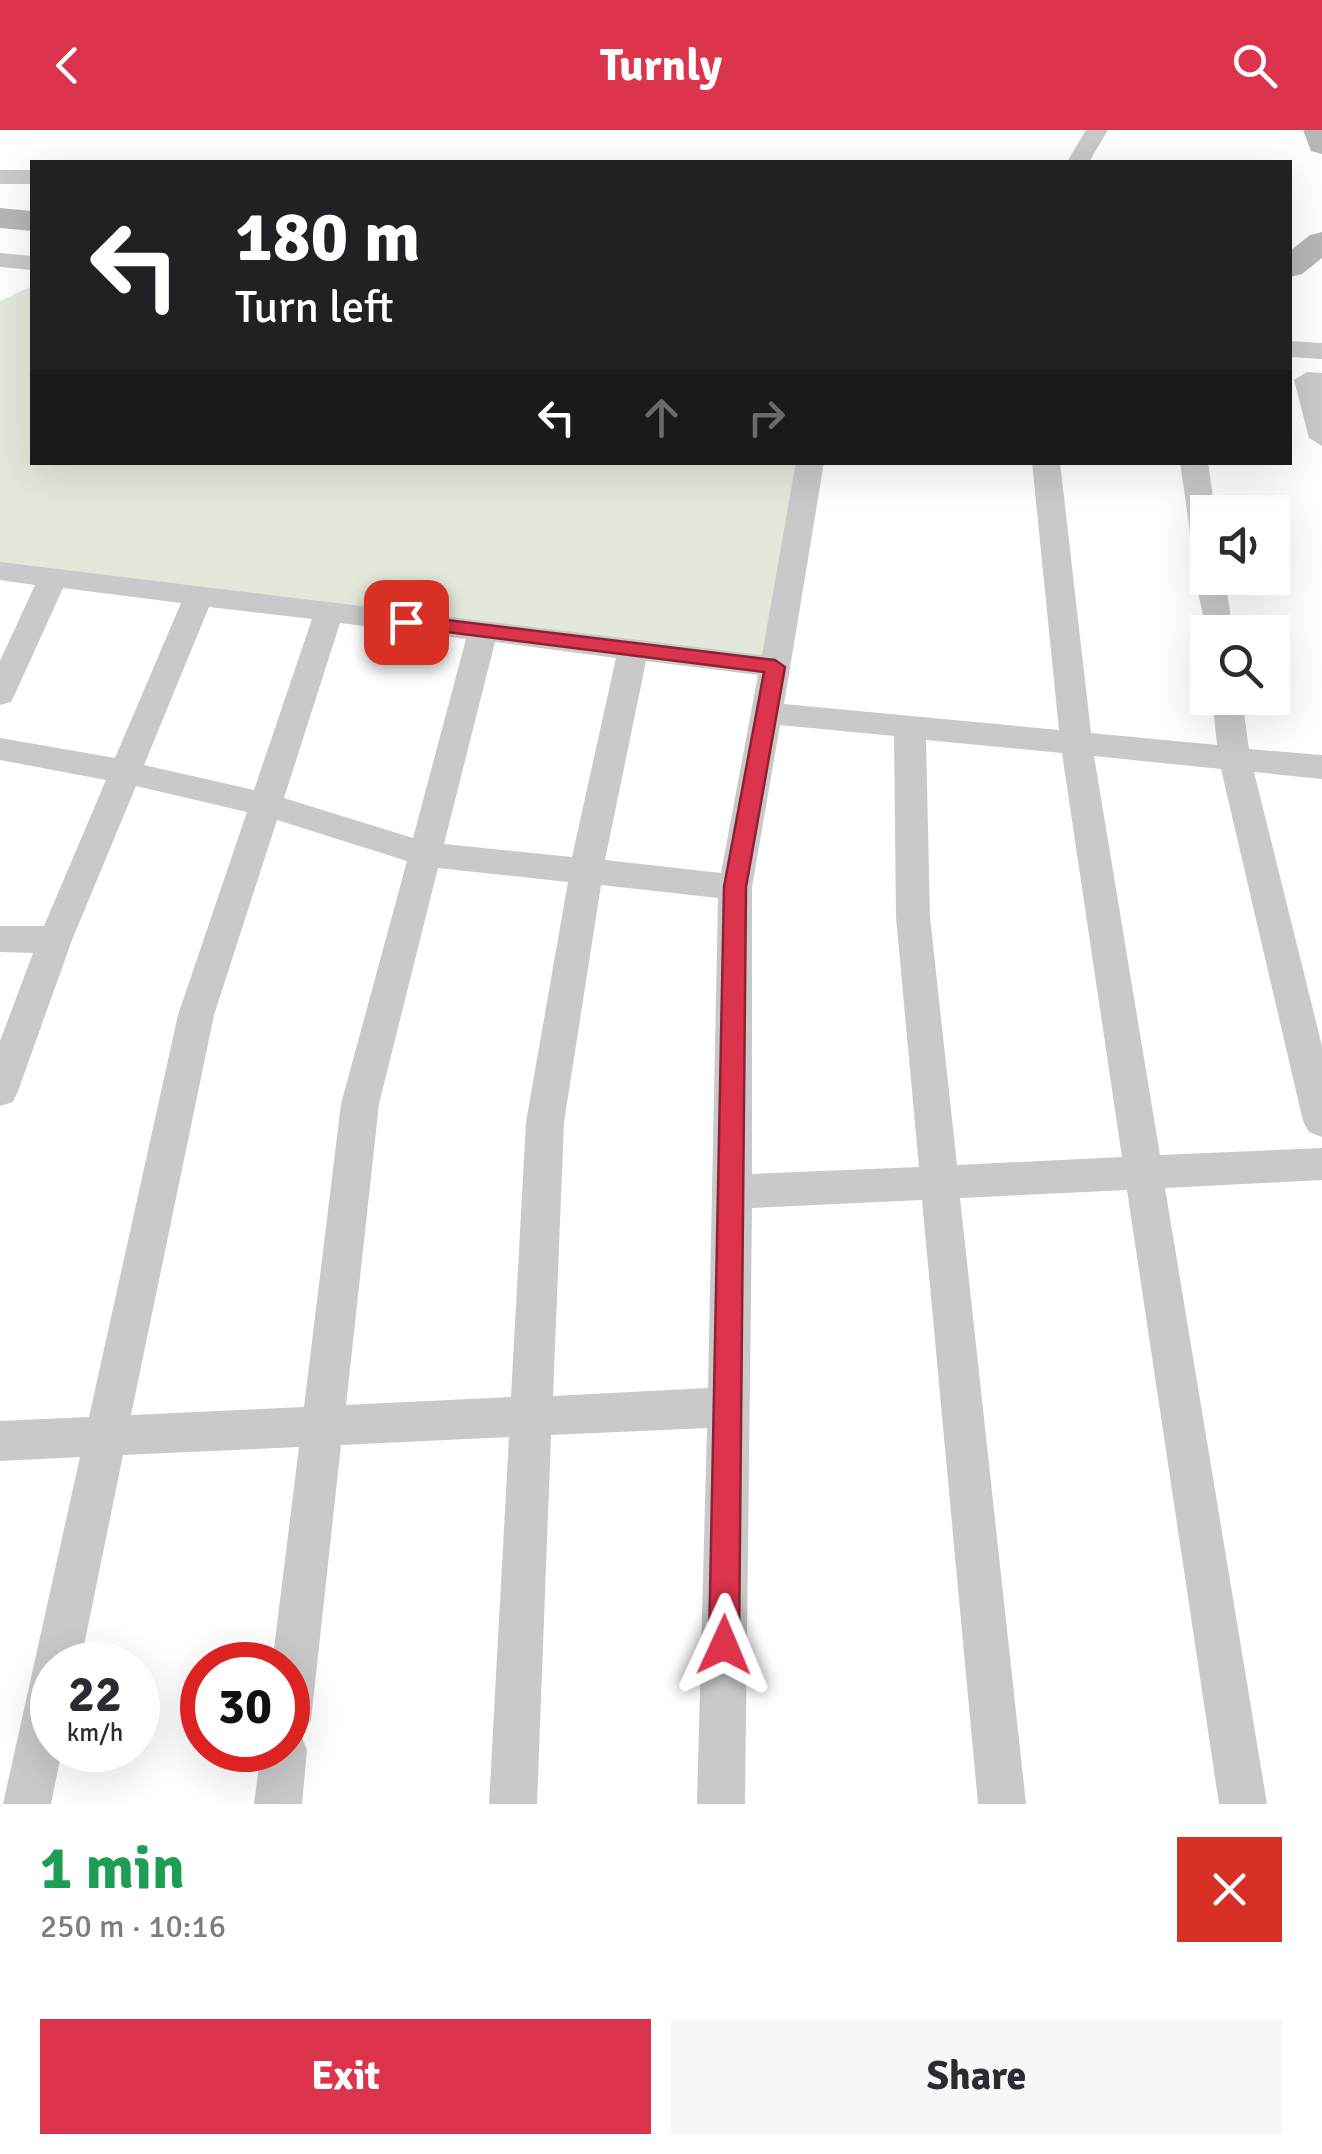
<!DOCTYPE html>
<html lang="en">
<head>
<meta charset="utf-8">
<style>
  :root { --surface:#fff; --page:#f7f7f7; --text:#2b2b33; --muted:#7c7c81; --accent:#dc344d }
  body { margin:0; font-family:Signika,sans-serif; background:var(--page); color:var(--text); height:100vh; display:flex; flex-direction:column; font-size:38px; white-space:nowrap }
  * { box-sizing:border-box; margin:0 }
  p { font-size:32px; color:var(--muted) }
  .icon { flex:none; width:55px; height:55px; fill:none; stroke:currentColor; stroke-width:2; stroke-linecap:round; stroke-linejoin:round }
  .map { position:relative; height:1674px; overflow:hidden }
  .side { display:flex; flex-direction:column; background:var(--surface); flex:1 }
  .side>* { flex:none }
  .guide { position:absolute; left:30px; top:30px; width:1262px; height:305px; border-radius:0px; box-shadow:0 10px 40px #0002; background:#202124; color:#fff; overflow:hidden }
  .buttons { position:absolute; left:1190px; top:365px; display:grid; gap:20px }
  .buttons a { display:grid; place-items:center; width:100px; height:100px; border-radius:0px; background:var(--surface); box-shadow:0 10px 40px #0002; font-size:50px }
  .speed { position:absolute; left:30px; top:1512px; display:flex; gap:20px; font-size:50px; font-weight:700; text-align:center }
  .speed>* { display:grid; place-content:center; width:130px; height:130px; border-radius:50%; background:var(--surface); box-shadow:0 10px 40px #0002; line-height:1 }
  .speed small { font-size:25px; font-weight:400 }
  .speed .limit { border:15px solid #d22; background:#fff; color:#111 }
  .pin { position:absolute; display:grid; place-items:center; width:85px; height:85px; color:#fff; margin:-42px; border-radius:20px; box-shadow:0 5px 15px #0006 }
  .me { position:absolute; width:110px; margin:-55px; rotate:1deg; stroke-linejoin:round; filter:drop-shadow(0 0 8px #0008) }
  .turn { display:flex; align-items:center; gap:35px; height:210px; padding:0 40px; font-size:45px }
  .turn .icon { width:130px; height:130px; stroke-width:2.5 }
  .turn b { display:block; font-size:70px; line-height:85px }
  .lanes { display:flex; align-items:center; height:95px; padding:0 40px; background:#0003; justify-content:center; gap:50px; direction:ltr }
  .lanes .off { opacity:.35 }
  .round { display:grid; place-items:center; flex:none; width:105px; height:105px; border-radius:0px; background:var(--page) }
  .summary { display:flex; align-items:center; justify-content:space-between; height:170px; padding:0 40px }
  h1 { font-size:60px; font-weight:700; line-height:75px; color:#1e9e55 }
  .primary-button { display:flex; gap:20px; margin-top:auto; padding:20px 40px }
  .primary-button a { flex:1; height:115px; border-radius:0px; background:var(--accent); color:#fff; font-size:40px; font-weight:700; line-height:115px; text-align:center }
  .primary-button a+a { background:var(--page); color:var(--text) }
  header { display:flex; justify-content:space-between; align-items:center; height:130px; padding:0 40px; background:var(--accent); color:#fff; font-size:45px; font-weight:700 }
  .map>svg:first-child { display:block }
  .green { fill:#e3e9da }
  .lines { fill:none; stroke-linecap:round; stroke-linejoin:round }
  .street { fill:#c9c9c9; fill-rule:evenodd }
  .secondary { fill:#b6b6b6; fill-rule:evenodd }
  .route { fill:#dc344d; stroke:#8f2232; stroke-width:2.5 }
</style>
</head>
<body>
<header><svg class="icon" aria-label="back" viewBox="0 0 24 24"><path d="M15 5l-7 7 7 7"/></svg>Turnly<svg class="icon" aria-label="search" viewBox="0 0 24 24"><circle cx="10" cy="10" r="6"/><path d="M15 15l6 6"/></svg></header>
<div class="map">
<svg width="1322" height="1674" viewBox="0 0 1322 1674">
  <rect width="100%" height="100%" fill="#fff"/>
  <path class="green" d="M32,156V332L810,333L775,537L0,440V171Z"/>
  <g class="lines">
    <path class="street" d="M1086,0H1108L1089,32H1067Z
      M0,40H32V54H0Z
      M0,123L32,126V140L0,137Z
      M1290,211L1322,213V229L1290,227Z
      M1307,242L1322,243V316L1309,308L1294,250Z
      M796,332H824L784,574L1059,600L1032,332H1060L1091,603L1217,615L1212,568H1242L1249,619L1322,625V649L1254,642L1322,916V1007L1309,1002L1303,991L1221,639L1094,626L1160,1025L1322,1018V1050L1165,1058L1267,1674H1219L1127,1060L960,1068L1026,1674H978L922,1070L752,1078L745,1674H697L707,1298L551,1305L537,1674H489L509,1307L341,1315L311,1590L302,1607L307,1620L302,1674H254L261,1620H288V1535H272L299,1317L123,1325L80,1535H52V1620H62L51,1674H3L80,1327L0,1331V1291L89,1287L178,885L247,682L136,656L72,810L18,961L13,972L0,976V911L33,823L0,822V796H44L106,650L0,630V608L115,628L181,473L63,458L15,564L11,572L0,575V531L35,455L0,450V432L762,525ZM209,477L312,489L254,660L144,635ZM340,493L466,509L413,708L284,668ZM495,512L616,528L572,727L444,714ZM646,531L758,545L721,743L605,730ZM780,595L894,606L896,787L919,1037L752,1044V757ZM926,610L1062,623L1122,1027L957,1035L930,787ZM277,690L407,731L341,974L304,1277L131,1285L214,885ZM438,738L568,752L526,992L511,1267L346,1275L379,974ZM601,755L718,768L708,1258L553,1266L564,992Z
      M1180,332H1208L1215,382H1208V448H1225L1233,502H1208V509L1195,448L1207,439L1198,437L1194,430Z"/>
    <path class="secondary" d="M1303,0H1322V24L1311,21Z
      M0,78L32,81V101L0,98Z
      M1322,102V128L1302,144L1290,147V121L1310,105Z"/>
  </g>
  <path class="route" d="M406,485L775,530L785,537L746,757L739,1515L734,1526L724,1530L714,1526L709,1515L724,757L764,542L399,496V487Z"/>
</svg>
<div class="buttons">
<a><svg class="icon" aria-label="sound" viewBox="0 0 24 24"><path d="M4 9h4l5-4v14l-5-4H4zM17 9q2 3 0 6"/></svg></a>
<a><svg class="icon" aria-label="search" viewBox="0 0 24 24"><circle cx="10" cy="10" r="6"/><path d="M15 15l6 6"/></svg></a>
</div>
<div class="speed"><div>22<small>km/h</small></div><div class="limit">30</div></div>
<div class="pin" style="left:406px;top:492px;background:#d93025"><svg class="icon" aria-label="arrive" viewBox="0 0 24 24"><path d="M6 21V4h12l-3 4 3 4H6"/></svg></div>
<svg class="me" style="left:724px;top:1515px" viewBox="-20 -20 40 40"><path d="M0-17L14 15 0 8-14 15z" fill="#dc344d" stroke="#fff" stroke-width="4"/></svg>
<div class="guide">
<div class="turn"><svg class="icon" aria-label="left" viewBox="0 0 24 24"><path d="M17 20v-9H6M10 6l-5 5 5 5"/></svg><div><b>180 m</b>Turn left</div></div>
<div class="lanes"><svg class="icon" aria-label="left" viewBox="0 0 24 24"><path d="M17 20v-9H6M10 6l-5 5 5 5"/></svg><svg class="icon off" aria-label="ahead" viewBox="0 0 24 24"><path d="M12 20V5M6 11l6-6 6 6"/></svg><svg class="icon off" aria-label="right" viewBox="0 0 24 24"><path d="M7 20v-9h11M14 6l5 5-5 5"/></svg></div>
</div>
</div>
<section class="side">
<div class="summary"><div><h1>1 min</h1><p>250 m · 10:16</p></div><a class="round" style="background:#d93025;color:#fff"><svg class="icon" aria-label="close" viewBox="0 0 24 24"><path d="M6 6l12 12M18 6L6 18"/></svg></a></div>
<div class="primary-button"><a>Exit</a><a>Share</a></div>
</section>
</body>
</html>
